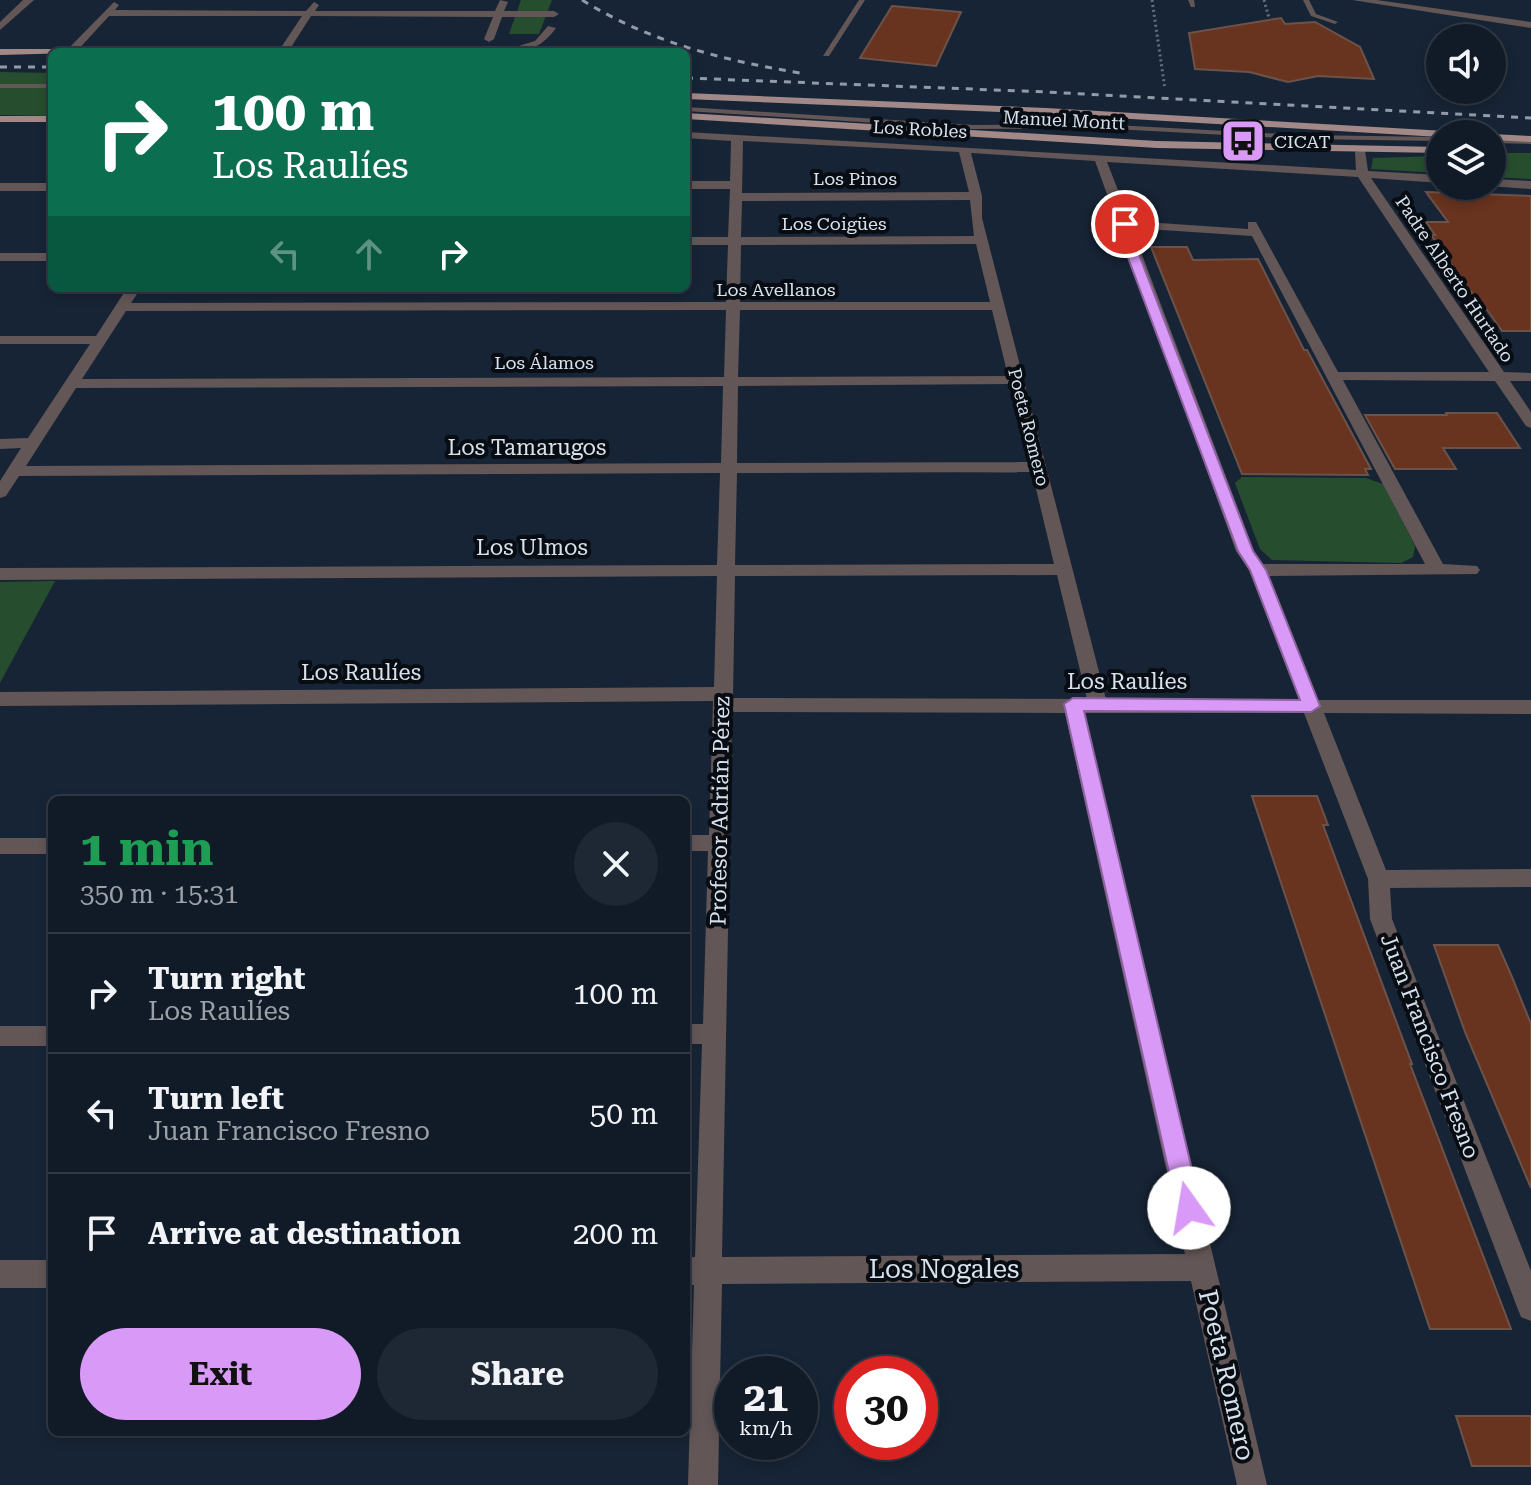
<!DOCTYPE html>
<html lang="en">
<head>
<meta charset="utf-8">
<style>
  :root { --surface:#111b28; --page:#1e2834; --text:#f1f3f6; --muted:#9ca1a8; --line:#303945; --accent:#d99af7 }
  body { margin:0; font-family:"Roboto Serif",serif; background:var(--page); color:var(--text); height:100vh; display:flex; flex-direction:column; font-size:30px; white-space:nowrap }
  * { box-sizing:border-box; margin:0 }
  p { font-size:26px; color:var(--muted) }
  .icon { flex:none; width:44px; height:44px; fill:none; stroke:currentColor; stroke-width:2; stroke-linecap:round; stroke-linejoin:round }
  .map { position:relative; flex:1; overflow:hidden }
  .details { position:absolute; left:48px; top:796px; width:642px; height:640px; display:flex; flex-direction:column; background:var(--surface); border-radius:12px; box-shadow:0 4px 12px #0003,0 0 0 2px var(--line) }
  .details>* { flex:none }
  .top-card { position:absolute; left:48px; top:48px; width:642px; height:244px; border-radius:12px; box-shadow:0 4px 12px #0003,0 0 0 2px var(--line); background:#0b6e4f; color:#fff; overflow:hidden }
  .tools { position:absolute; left:1426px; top:24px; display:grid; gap:16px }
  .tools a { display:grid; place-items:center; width:80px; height:80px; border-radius:50%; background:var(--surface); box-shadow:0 4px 12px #0003,0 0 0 2px var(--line); font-size:40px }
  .speed { position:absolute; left:714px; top:1356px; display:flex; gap:16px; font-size:40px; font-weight:700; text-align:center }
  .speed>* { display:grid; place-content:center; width:104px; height:104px; border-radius:50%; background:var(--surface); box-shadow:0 4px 12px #0003,0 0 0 2px var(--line); line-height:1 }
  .speed small { font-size:20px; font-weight:400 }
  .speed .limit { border:12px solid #d22; background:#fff; color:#111 }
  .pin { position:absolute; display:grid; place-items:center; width:68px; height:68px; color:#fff; margin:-34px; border:4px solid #fff; border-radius:50%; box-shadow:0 2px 8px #0007 }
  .me { position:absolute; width:88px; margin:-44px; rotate:347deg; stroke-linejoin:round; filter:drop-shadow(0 0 6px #0008) }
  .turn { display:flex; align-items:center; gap:28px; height:168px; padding:0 32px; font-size:36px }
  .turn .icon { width:104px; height:104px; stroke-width:2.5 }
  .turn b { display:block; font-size:56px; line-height:68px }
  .lanes { display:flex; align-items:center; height:76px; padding:0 32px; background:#0003; justify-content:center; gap:40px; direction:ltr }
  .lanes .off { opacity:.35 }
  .round { display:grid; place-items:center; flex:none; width:84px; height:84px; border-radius:42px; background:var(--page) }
  .headline { display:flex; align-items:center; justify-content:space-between; height:136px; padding:0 32px }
  h1 { font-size:48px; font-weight:700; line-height:60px; color:#1e9e55 }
  .primary-button { display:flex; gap:16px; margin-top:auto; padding:16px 32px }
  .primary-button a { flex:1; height:92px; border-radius:48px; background:var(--accent); color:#111; font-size:32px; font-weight:700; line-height:92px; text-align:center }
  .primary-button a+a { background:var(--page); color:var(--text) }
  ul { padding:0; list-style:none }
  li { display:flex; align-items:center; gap:24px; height:120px; padding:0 32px; border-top:2px solid var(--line) }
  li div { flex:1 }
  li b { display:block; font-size:30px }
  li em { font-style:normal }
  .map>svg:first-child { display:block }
  .green { fill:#264e2e }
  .building { fill:#68331f; stroke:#6c534a; stroke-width:2 }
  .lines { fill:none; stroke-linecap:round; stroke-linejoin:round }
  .path { stroke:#65707f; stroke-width:3; stroke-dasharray:2 3; stroke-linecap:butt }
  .service { fill:#635656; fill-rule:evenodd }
  .minor { fill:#635656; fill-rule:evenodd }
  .primary { fill:#a28988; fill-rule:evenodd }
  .rail { stroke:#929ca9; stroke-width:3; stroke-dasharray:7 7; stroke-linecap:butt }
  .route { fill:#d99af7; stroke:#8d64a1; stroke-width:2 }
  .labels { text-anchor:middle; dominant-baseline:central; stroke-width:8; stroke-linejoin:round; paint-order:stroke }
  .far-street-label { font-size:18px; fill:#d8e1ec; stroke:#080d14 }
  .far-poi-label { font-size:18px; fill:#d8e1ec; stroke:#080d14; text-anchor:start }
  .street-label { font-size:22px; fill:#d8e1ec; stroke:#080d14 }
  .near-street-label { font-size:26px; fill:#d8e1ec; stroke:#080d14 }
</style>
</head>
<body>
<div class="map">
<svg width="1531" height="1485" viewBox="0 0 1531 1485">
  <rect width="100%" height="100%" fill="#172435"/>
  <path class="green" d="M521,0H552L539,34H509Z
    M0,72L52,73V116L0,115Z
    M1492,153H1531V179L1492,177Z
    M1440,156V173L1371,169L1373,158Z
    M1242,477L1366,478L1383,484L1415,546L1413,557L1401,563L1272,560L1260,549L1235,483Z
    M55,581L0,683V582Z"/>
  <path class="building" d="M892,6L961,12L936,66L860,58Z
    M1281,18L1285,24L1315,22L1360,47L1374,79L1318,76L1288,82L1249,72L1195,69L1189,33Z
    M1426,192L1531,196V331H1502L1480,300H1477L1431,235H1435L1426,222H1448Z
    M1151,247H1187L1193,260L1258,259L1304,350H1307L1371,469H1365L1368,475L1242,474Z
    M1446,413H1497L1520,448H1443L1456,469H1395L1365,415H1447Z
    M1252,796H1317L1328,825H1323L1412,1064H1410L1511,1329H1430Z
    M1434,945H1498L1512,977L1531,1024V1188L1465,1032Z
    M1456,1416H1531V1466H1472Z"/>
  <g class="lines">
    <path class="path" d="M1152,0L1165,89
      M1264,0L1269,18
      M125,48L263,49
      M309,50L475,51"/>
    <path class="service" d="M859,0H865L829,56H823Z
      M1188,0H1194L1195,7H1191Z
      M1303,0H1309L1316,14L1338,22L1335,24L1311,16Z
      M0,84H52V88H0Z
      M686,107L973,125L1096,124L1302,135L1440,137V141L1302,139L1096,128L973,129L686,111Z
      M1492,139L1531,140V144L1492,143Z"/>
    <path class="minor" d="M23,0H34L0,30V22Z
      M500,0L508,2L504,11H554L559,14L554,17H502L494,39L489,42L484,39L493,17L311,16L288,52H278L302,16H109L76,52H65L114,2L119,5L115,10L306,11L314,2L319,5L315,11H495Z
      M1352,0H1377L1531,22V28Z
      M548,26L556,28C540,50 526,52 499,52L535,41Z
      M686,132L1356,170L1355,152L1365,150L1368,171L1440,175V183L1371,178L1504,372L1531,373V381H1510L1531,412V428L1526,426L1495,381L1343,380L1443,564L1477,566L1480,570L1477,574L1269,576L1318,700H1531V714L1324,713L1386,870L1531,869V887L1390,888L1392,919L1531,1271V1321L1521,1317L1517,1307L1370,919L1368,879L1304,713H1085L1267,1485H1237L1191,1281L722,1284L718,1485H688L694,1285H686V1257H695L702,1044H686V1024H703L708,851H686V835H709L713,701L0,706V692L714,687L717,576L0,580V568L717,565L720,473L19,476L6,496L0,498V481L21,448L0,449V439L28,438L90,344H0V336H96L127,288H141L131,303L726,302L728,245H686V237H728L730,189H686V181H730L731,141L686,138ZM743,141L959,152L969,192L742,193ZM971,153L1095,161L1236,551L1249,570L1299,700L1106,699L982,218V196ZM1107,162L1358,177L1489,372H1338L1256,222H1248V229L1130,221ZM970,200L974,236L741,237L742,201ZM1132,228L1252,236L1425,564H1263L1254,551ZM976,244L990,302H740L741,245ZM726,310L724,377L82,379L126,311ZM740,310H992L1008,376L738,377ZM1010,384L1029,462L737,463L738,386ZM723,386L721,463L26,466L76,388ZM1032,472L1054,564L735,565L737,473ZM1057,575L1087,699L733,698L735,576ZM732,712L1065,713L1185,1254L722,1257Z
      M1492,179L1531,181V189L1489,186Z
      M0,183H52V191H0Z
      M0,253H52V261H0Z
      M0,838H52V854H0Z
      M0,1026H52V1046H0Z
      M0,1260H52V1288H0Z"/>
    <path class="primary" d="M0,49H104L109,52L0,55Z
      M686,93L1046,108L1446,131L1452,134H1440V137L1046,114L686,99Z
      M686,113L1157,141L1440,147V153L1157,148L686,119Z
      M0,116H52V122H0Z
      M1490,134H1492L1531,136V142L1492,140Z"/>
    <path class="rail" d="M582,0C650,42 722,60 800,73
      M0,67H52
      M686,78L1047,92L1531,118"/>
  </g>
  <path class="route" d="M1125,221L1131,224L1133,239L1253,551L1266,570L1320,706L1311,712L1084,711L1201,1208L1198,1216L1189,1219L1180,1216L1177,1208L1064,704L1073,698L1300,700L1250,570L1238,551L1121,239L1119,224Z"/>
  <defs>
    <g id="bus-square" transform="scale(2.3)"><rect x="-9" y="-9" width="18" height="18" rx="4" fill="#d99af7" stroke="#080d14"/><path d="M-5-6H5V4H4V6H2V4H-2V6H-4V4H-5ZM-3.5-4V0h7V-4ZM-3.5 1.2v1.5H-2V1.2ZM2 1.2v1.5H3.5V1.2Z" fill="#111"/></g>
  </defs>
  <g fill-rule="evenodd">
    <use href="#bus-square" x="1243" y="141"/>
  </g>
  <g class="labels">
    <g class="far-street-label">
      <text transform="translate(1064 120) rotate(3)">Manuel Montt</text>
      <text transform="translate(920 129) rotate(3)">Los Robles</text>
      <text x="855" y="178">Los Pinos</text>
      <text x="834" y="223">Los Coigües</text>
      <text transform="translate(1455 279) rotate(56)">Padre Alberto Hurtado</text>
      <text x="776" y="289">Los Avellanos</text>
      <text x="544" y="362">Los Álamos</text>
      <text transform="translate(1029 427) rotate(76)">Poeta Romero</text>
    </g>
    <g class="far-poi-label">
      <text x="1274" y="141">CICAT</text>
    </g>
    <g class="street-label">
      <text x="527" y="447">Los Tamarugos</text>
      <text x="532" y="547">Los Ulmos</text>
      <text x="361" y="672">Los Raulíes</text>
      <text x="1127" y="681">Los Raulíes</text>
      <text transform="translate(720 811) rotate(-89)">Profesor Adrián Pérez</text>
      <text transform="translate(1430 1046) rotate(69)">Juan Francisco Fresno</text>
    </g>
    <g class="near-street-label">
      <text x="944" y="1269">Los Nogales</text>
      <text transform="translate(1227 1375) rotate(77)">Poeta Romero</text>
    </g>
  </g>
</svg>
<div class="tools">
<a><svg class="icon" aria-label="sound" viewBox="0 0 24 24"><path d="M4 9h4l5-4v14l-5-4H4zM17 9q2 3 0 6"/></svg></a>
<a><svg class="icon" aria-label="layers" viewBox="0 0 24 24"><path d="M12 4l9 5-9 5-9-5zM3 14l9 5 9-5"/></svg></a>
</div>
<div class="speed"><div>21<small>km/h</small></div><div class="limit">30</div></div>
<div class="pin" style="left:1125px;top:224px;background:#d93025"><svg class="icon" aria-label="arrive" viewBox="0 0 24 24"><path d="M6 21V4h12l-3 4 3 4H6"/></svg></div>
<svg class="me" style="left:1189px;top:1208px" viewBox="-20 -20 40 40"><circle r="19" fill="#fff"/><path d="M0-13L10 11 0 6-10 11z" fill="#d99af7"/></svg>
<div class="top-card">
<div class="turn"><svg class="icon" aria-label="right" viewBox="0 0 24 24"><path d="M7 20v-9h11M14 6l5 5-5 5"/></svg><div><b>100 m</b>Los Raulíes</div></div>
<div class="lanes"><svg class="icon off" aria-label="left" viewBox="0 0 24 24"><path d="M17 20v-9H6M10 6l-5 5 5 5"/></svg><svg class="icon off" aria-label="ahead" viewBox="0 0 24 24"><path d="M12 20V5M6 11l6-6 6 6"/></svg><svg class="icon" aria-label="right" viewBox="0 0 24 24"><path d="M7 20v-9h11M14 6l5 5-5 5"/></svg></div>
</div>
<section class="details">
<div class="headline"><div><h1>1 min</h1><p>350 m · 15:31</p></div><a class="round"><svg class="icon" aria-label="close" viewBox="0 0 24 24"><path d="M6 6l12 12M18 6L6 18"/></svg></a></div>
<ul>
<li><svg class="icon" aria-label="right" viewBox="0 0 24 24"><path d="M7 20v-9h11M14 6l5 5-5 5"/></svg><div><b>Turn right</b><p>Los Raulíes</p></div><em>100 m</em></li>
<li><svg class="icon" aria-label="left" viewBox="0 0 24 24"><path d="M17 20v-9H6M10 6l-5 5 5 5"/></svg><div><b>Turn left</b><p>Juan Francisco Fresno</p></div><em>50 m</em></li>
<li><svg class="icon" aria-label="arrive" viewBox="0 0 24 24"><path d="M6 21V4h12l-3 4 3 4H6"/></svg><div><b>Arrive at destination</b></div><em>200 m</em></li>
</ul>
<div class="primary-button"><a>Exit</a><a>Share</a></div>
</section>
</div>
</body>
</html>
